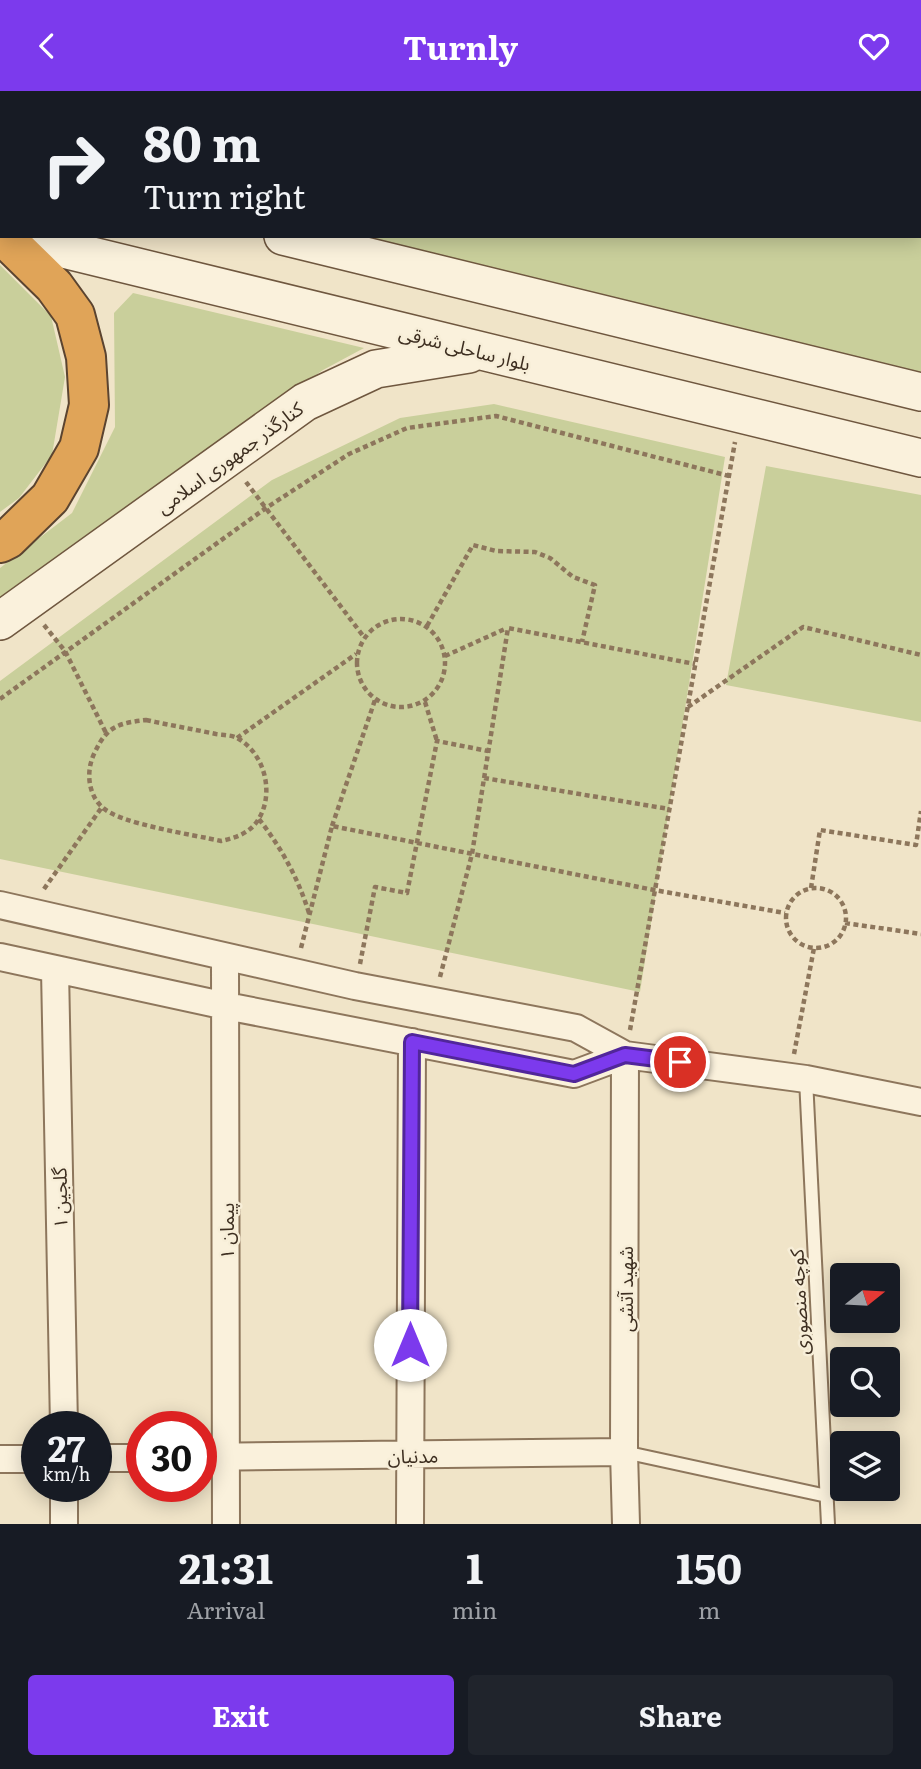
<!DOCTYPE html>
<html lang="en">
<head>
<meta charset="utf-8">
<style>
  :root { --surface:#171b24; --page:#20242c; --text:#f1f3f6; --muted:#9ea1a6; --accent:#7c3aed }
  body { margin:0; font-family:Literata,"Noto Sans Arabic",serif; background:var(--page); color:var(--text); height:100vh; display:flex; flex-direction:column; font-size:26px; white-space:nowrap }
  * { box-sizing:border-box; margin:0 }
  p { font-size:23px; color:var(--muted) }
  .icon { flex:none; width:38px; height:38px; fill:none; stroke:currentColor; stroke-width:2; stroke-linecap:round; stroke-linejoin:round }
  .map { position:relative; height:1433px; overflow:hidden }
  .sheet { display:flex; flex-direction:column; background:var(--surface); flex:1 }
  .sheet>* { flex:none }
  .guide { position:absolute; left:0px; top:0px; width:922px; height:147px; box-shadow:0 4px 18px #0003; background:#171b24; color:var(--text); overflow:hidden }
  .needle { width:46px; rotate:72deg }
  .controls { position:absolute; left:830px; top:1172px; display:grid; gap:14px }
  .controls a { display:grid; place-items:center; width:70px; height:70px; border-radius:7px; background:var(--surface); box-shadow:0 4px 18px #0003; font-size:35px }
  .speed { position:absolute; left:21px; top:1320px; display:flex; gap:14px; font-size:35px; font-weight:700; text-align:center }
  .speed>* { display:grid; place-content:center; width:91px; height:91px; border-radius:50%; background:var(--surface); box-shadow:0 4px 18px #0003; line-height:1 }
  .speed small { font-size:18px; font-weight:400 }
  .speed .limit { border:10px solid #d22; background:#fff; color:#111 }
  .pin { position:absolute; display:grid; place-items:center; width:60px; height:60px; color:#fff; margin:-30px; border:4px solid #fff; border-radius:50%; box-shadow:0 2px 7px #0007 }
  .me { position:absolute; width:77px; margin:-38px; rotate:0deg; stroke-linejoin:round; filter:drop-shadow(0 0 5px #0008) }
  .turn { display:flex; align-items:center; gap:24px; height:147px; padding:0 28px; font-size:32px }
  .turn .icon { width:91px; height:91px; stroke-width:2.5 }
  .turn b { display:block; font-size:49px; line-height:60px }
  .eta { display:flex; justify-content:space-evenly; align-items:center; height:119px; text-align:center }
  .eta b { font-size:42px; font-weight:700; line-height:49px }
  .button { display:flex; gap:14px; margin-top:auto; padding:14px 28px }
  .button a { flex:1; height:80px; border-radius:7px; background:var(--accent); color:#fff; font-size:28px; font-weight:700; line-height:80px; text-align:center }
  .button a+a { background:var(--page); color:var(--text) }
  header { display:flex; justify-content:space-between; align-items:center; height:91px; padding:0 28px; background:var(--accent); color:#fff; font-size:32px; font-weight:700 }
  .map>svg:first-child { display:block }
  .green { fill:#c9cf9b }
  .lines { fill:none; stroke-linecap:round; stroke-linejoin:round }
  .lane-casing { stroke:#8d765c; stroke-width:16 }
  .street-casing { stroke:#8d765c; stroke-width:30 }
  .secondary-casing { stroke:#6f573f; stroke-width:40 }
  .highway-casing { stroke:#5b4430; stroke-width:42 }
  .path { stroke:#8d765c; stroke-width:4.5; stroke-dasharray:5 3.5; stroke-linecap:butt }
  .lane { stroke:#faf1dc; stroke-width:12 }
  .street { stroke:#faf1dc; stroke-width:26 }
  .secondary { stroke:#faf1dc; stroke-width:37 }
  .highway { stroke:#e0a458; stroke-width:38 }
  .route-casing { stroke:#51269a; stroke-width:18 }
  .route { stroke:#7c3aed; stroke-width:12 }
  .labels { text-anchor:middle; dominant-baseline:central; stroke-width:5; stroke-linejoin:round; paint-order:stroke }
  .street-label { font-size:19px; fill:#3d2e20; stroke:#f7eed8 }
</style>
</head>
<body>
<header><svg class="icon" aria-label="back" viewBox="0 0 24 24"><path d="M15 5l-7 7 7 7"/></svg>Turnly<svg class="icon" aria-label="heart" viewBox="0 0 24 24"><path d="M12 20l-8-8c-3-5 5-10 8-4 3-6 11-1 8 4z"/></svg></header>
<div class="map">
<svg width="921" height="1433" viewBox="0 0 921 1433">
  <rect width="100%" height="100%" fill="#f0e4c8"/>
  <path class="green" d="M0,0H709L716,2H2V69Z
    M921,53V302L281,145H920Z
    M0,174L51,225L65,286L52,364L19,407L0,421Z
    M133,202L364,257L323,279L0,512V477L72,422L115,336L114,222Z
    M494,313L725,366L640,901L0,768V590L272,389L400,327Z
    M766,375L921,404V631L726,594Z"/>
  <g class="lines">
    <g class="lane-casing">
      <path id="lane" d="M806,988L828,1433
        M624,1361L827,1405"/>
    </g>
    <g class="street-casing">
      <path id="street" d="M0,814L355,895L576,937L625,964L806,988L921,1011
        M0,866L226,915L574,983L625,964
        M225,867L226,1433
        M55,879L64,1335
        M625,964L624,1361L626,1433
        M201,1366L624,1361
        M96,1367H142
        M0,1368H37
        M64,1433V1395
        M410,1433L412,951"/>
    </g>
    <g class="secondary-casing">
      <path id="secondary" d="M0,77H2
        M10,145L921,367
        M283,145L921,301
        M0,530L305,311L376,278L469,263"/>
    </g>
    <g class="highway-casing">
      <path id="highway" d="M0,452L8,448L50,407L79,357L89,314L86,266L75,224L54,195L3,145"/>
    </g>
    <path class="path" d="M698,0L704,2
      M920,62H921
      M246,391L364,546
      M357 572a44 44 0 1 1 88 0a44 44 0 1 1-88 0Z
      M44,534L65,560L106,642
      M427,535L473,454L496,460L535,461L550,467L573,486L595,494L582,551
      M445,565L507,537
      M0,608L266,417L349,363L407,337L496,325L729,385
      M425,611L437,650
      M688,616L803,536L921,564
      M146,629C169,634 192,638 216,643C222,644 232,644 237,647C265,662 275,703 258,729C250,742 235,747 221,750C195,744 119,733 102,716C87,702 86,678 95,661C107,635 119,632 146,629Z
      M237,647L356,563
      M484,687L669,718
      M259,728C282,758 298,787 309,822
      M332,735L375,609
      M786 827a30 30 0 1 1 60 0a30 30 0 1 1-60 0Z
      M811,797L820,739L916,754L921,720
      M44,798L102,716
      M845,832L921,843
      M301,857L332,735L654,799L785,822
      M360,873L375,796L407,802L437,650L488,660
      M440,886L472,763L508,537L695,573
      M630,939L735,351
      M794,963L814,857"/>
    <use href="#lane" class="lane"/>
    <use href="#street" class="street"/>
    <use href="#secondary" class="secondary"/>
    <use href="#highway" class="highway"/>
  </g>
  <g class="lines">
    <g class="route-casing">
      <path id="route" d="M410,1254L412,951L574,983L625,964L680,971"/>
    </g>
    <use href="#route" class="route"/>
  </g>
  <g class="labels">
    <g class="street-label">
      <text transform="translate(465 256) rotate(14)">بلوار ساحلی شرقی</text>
      <text transform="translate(229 366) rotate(-36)">کنارگذر جمهوری اسلامی</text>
      <text transform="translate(59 1107) rotate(-91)">گلجین ۱</text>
      <text transform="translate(226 1140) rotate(-90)">پیمان ۱</text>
      <text transform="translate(625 1198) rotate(-90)">شهید آتشی</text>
      <text transform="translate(798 1211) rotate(-93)">کوچه منصوری</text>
      <text transform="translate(413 1364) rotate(-1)">مدنیان</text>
    </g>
  </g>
</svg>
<div class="controls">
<a><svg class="needle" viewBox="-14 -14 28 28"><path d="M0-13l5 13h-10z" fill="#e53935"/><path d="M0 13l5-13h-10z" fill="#9ea1a6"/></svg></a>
<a><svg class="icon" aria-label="search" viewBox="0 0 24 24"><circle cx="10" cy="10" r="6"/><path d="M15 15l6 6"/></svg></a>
<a><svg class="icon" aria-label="layers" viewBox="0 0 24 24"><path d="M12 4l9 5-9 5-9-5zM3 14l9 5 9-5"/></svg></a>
</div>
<div class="speed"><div>27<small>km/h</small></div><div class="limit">30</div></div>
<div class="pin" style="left:680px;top:971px;background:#d93025"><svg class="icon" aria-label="arrive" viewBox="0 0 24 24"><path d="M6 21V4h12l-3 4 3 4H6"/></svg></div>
<svg class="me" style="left:410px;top:1254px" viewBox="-20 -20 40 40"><circle r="19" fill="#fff"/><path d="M0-13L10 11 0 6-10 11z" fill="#7c3aed"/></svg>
<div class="guide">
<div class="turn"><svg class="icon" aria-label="right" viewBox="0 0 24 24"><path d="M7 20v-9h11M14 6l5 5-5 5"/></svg><div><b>80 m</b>Turn right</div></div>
</div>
</div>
<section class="sheet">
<div class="eta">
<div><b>21:31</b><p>Arrival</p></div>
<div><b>1</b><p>min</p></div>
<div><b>150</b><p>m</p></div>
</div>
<div class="button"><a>Exit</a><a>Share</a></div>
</section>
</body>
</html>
